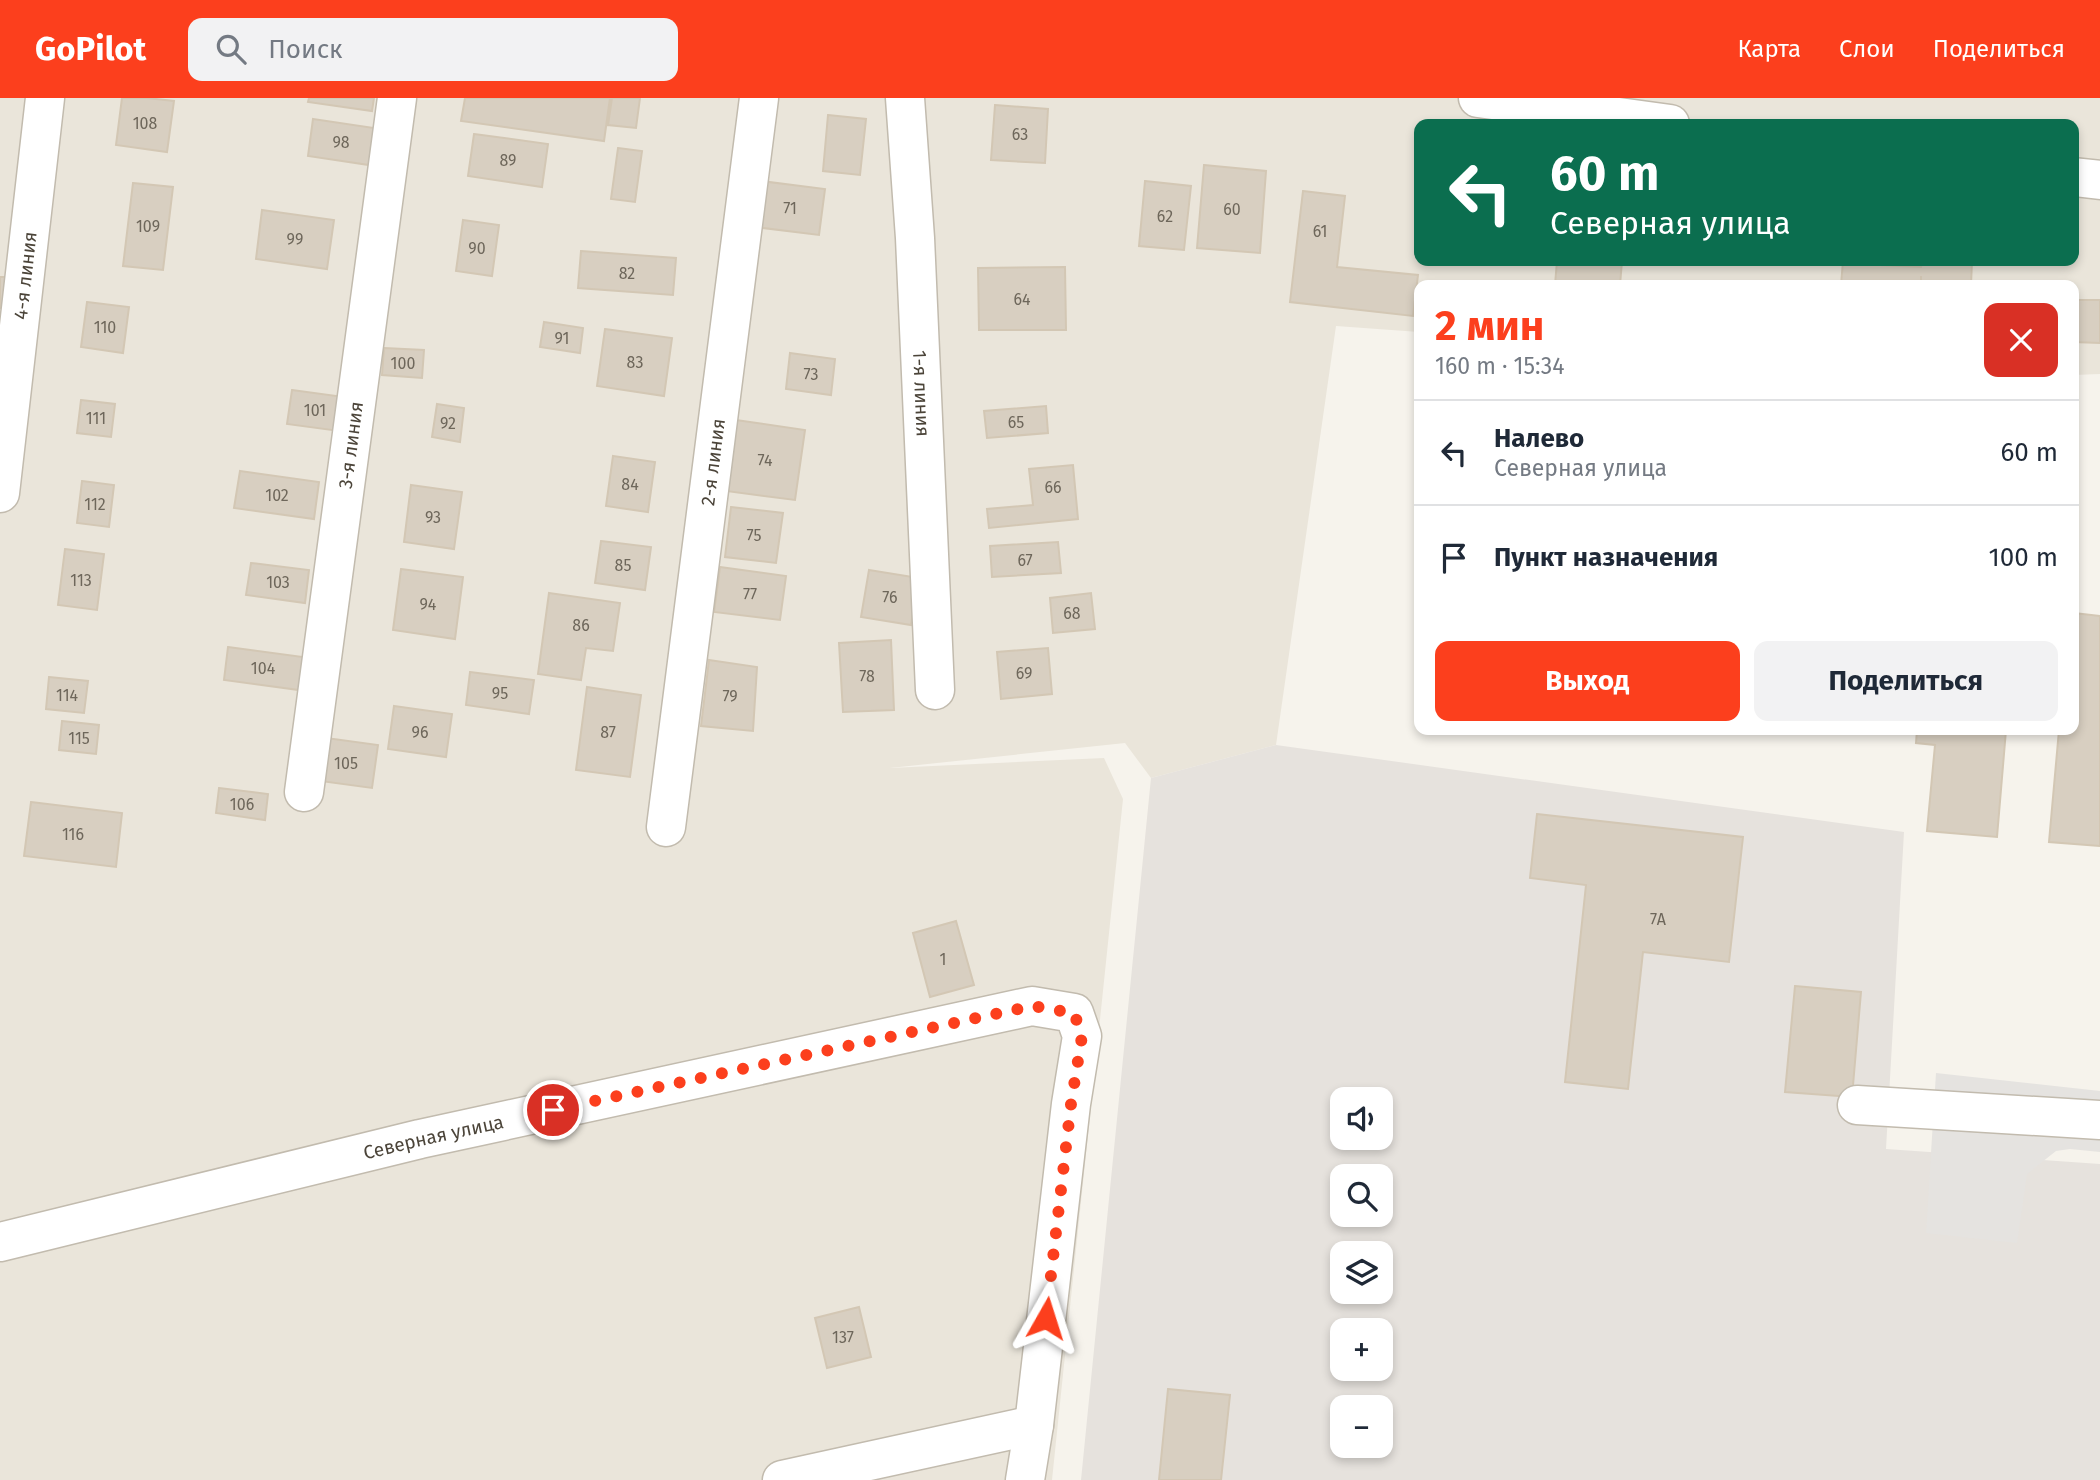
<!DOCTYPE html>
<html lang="ru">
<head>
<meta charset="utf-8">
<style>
  :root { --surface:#fff; --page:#f2f2f3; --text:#1f2937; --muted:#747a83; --line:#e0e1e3; --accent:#fc3f1d }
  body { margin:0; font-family:"Fira Sans",sans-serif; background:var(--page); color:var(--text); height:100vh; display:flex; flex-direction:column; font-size:26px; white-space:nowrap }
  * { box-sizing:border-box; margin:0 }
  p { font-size:23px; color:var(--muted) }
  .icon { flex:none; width:38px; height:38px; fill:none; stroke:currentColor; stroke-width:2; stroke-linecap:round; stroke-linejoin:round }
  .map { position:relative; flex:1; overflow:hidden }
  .details { position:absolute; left:1414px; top:182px; width:665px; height:455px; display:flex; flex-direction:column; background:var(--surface); border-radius:14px; box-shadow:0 4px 10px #0003 }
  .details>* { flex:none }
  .top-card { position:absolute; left:1414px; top:21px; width:665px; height:147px; border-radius:14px; box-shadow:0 4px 10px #0003; background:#0b6e4f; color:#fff; overflow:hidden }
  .fabs { position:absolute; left:1330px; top:989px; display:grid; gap:14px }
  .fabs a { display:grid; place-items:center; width:63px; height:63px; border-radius:14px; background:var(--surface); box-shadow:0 4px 10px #0003; font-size:35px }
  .pin { position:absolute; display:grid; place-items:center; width:60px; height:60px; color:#fff; margin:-30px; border:4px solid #fff; border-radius:50%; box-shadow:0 2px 7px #0007 }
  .me { position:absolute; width:77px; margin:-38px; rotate:6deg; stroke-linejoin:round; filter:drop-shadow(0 0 5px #0008) }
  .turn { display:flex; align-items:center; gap:24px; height:147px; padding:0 21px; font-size:32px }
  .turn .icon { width:91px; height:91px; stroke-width:2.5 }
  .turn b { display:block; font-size:49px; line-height:60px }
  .round { display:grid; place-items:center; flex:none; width:74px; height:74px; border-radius:14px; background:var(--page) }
  .overview { display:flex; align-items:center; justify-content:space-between; height:119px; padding:0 21px }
  h1 { font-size:42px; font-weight:700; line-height:52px; color:var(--accent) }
  .cta { display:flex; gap:14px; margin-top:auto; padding:14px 21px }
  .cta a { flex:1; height:80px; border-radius:14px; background:var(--accent); color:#fff; font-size:28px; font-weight:700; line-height:80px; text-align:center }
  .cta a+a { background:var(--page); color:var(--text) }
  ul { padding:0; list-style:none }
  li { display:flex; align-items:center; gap:21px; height:105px; padding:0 21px; border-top:2px solid var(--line) }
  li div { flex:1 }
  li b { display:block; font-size:26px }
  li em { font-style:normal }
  header { display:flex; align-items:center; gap:42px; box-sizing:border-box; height:98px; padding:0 35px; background:var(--accent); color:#fff }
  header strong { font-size:33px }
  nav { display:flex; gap:38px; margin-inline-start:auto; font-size:24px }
  .search { width:490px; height:63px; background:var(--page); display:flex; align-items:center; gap:18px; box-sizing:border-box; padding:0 24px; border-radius:14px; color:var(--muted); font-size:26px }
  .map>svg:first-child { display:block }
  .residential { fill:#eae5da; fill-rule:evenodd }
  .industrial { fill:#e6e2dd; fill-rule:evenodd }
  .parking { fill:#e5e3e0 }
  .building { fill:#d8cfc1; stroke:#d3c7b4; stroke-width:2 }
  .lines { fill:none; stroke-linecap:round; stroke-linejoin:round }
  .minor-casing { stroke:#c2bbae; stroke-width:41 }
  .minor { stroke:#fff; stroke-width:38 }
  .route { stroke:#fc3f1d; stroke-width:12; stroke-dasharray:0 21.6 }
  .labels { text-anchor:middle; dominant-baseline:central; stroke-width:6; stroke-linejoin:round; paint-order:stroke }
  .number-label { font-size:16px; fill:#6e675b }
  .street-label { font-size:19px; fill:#4b4439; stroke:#fff }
</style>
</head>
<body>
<header>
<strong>GoPilot</strong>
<div class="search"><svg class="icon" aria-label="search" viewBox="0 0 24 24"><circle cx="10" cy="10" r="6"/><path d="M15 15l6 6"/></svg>Поиск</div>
<nav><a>Карта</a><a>Слои</a><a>Поделиться</a></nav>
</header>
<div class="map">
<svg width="2100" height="1382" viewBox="0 0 2100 1382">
  <rect width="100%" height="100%" fill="#f6f3ec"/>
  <path class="residential" d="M0,0H2100V276L2074,277V187H1419V234L1336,228L1276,647L1151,680L1125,645L890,670L1104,660L1123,701L1052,1382H0ZM1419,26H2074V163H1419Z"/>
  <path class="industrial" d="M1276,647L1904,734L1886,1051L2100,1066V1382H1081L1151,680ZM1342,1001H1381V1040H1342ZM1342,1078H1381V1116H1342ZM1342,1155H1381V1194H1342ZM1342,1232H1381V1270H1342ZM1342,1309H1381V1348H1342Z"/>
  <path class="parking" d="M1936,975L2100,993V1054L2070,1051L2056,1053L2027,1076L2017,1145L1926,1135Z"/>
  <path class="building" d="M122,0H147L174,3L167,54L116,47Z
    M309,0H374L372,13L308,4Z
    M465,0H610L604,43L461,23Z
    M612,0H640L636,30L608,27Z
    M995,7L1048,11L1045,65L991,62Z
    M828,17L866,21L860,77L823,73Z
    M313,21L374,30L369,67L308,58Z
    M474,36L548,46L542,89L468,78Z
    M618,50L642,53L635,104L611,101Z
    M1204,67L1266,73L1260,155L1197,150Z
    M761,83L825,91L819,137L755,129Z
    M1145,83L1191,88L1184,152L1139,148Z
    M133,85L173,89L163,172L123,168Z
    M1303,93L1345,98L1337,169L1418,177L1413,218L1290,204Z
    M262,112L334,122L327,171L256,161Z
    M463,122L499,127L492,178L456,173Z
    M581,153L676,160L673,197L578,190Z
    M1557,163H1622L1620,187H1555Z
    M1843,163H1881V167L1921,169L1922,163H1972L1971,187H1921V178V187H1841Z
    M1065,169L1066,232H979L978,170Z
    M0,179H7L4,210H0Z
    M2074,202H2100V245L2074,244Z
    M87,204L129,209L123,255L81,249Z
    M544,224L583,230L580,255L540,249Z
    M605,231L672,240L664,298L597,288Z
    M384,250L424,252L422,280L382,277Z
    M790,255L835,261L831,297L786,291Z
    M292,292L344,299L339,333L287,326Z
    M81,302L115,306L111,339L77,335Z
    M437,306L464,310L460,344L432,339Z
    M1046,308L1048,335L987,340L984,313Z
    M736,322L805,332L795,402L726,393Z
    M613,358L655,364L648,414L606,408Z
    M1073,367L1078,421L989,430L987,411L1033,407L1029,371Z
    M240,373L319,384L314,421L234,410Z
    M82,383L114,387L109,429L77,425Z
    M411,387L462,394L454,451L404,444Z
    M731,409L783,415L776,465L725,459Z
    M601,443L651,449L645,492L595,485Z
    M1058,444L1061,475L992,479L990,448Z
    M65,451L104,456L97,512L58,507Z
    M251,465L309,472L305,505L246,497Z
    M720,469L786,478L780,522L714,514Z
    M401,471L463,479L455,541L393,532Z
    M869,472L919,480L911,527L861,519Z
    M549,495L620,505L613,553L586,550L581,582L538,576Z
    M1091,495L1095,531L1053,535L1050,500Z
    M2074,515L2100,518V748L2049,744L2059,632H2074Z
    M891,542L894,612L843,614L839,545Z
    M228,549L303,559L299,592L224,582Z
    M1048,550L1052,596L1001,601L997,554Z
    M709,562L757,569L753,633L701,628Z
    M470,574L534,582L529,616L466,607Z
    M49,579L88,583L84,615L46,611Z
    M587,589L641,597L630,679L576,672Z
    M394,608L452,616L446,659L388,651Z
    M62,623L99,627L96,656L59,652Z
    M1917,632H2006L1997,739L1927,733L1935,647L1916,645Z
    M319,639L378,647L372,690L313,682Z
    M219,690L268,696L265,722L216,715Z
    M31,704L122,715L116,769L24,758Z
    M1537,716L1743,739L1729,864L1643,854L1628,991L1565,984L1586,787L1530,780Z
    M956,823L974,887L930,899L913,835Z
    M1795,888L1861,894L1852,999L1785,994Z
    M859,1209L871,1259L827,1270L815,1220Z
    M1168,1291L1230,1297L1221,1382H1159Z"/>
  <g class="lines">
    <g class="minor-casing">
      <g id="minor">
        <path id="s1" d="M905,0L915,140L935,592"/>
        <path d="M1478,0L1670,26"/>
        <path d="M2074,79L2100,82"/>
        <path id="s2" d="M0,395L45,0"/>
        <path id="s3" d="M304,694L397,0"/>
        <path id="s4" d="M666,729L759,0"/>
        <path d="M1857,1007L2100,1022"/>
        <path id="s5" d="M0,1144L420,1041L1032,908L1074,915L1082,938L1071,1006L1034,1327L1025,1382"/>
        <path d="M782,1382L1034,1327"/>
      </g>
    </g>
    <use href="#minor" class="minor"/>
  </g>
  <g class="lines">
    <path class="route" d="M553,1012L1032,908L1074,915L1082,938L1071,1006L1046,1220"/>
  </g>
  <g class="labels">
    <g class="number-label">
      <text x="145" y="25">108</text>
      <text x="1020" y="36">63</text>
      <text x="341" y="44">98</text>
      <text x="508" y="62">89</text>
      <text x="790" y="110">71</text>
      <text x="1232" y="111">60</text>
      <text x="1165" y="118">62</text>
      <text x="148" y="128">109</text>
      <text x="1320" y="133">61</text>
      <text x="295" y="141">99</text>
      <text x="477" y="150">90</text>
      <text x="627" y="175">82</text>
      <text x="1022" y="201">64</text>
      <text x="105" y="229">110</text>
      <text x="562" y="240">91</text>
      <text x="635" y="264">83</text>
      <text x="403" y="265">100</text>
      <text x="811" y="276">73</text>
      <text x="315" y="312">101</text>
      <text x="96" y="320">111</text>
      <text x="1016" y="324">65</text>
      <text x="448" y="325">92</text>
      <text x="765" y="362">74</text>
      <text x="630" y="386">84</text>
      <text x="1053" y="389">66</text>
      <text x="277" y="397">102</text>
      <text x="95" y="406">112</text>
      <text x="433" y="419">93</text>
      <text x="754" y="437">75</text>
      <text x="1025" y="462">67</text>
      <text x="623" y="467">85</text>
      <text x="81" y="482">113</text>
      <text x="278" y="484">103</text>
      <text x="750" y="496">77</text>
      <text x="890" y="499">76</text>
      <text x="428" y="506">94</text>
      <text x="1072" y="515">68</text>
      <text x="581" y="527">86</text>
      <text x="263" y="570">104</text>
      <text x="1024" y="575">69</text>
      <text x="867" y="578">78</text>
      <text x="500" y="595">95</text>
      <text x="67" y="597">114</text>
      <text x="730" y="598">79</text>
      <text x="420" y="634">96</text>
      <text x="608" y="634">87</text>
      <text x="79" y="640">115</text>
      <text x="346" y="665">105</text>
      <text x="242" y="706">106</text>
      <text x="73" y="736">116</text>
      <text x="1658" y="821">7А</text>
      <text x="943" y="861">1</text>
      <text x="843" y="1239">137</text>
    </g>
    <g class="street-label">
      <text stroke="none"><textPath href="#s2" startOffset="219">4-я линия</textPath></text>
      <text stroke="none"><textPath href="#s1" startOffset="296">1-я линия</textPath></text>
      <text stroke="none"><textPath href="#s3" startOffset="350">3-я линия</textPath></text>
      <text stroke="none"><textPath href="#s4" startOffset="368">2-я линия</textPath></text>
      <text stroke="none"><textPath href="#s5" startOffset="446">Северная улица</textPath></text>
    </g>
  </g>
</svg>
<div class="fabs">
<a><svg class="icon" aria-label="sound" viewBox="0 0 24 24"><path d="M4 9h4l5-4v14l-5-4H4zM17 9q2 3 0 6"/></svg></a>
<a><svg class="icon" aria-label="search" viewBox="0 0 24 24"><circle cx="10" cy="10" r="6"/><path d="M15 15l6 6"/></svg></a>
<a><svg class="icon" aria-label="layers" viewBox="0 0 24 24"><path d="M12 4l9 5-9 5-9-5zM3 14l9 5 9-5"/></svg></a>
<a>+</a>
<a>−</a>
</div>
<div class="pin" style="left:553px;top:1012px;background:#d93025"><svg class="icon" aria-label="arrive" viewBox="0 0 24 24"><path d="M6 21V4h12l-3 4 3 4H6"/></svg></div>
<svg class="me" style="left:1046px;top:1220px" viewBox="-20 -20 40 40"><path d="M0-17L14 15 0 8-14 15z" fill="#fc3f1d" stroke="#fff" stroke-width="4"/></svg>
<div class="top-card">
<div class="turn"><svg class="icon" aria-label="left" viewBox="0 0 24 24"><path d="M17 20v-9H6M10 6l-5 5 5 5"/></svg><div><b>60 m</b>Северная улица</div></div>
</div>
<section class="details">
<div class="overview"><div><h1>2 мин</h1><p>160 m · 15:34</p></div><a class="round" style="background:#d93025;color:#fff"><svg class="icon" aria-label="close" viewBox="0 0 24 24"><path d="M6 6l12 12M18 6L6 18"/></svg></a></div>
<ul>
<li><svg class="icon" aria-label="left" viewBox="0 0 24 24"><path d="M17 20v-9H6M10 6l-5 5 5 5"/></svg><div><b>Налево</b><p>Северная улица</p></div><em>60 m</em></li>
<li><svg class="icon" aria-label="arrive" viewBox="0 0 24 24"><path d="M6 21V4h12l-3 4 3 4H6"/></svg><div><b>Пункт назначения</b></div><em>100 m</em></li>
</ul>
<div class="cta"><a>Выход</a><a>Поделиться</a></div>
</section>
</div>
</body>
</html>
